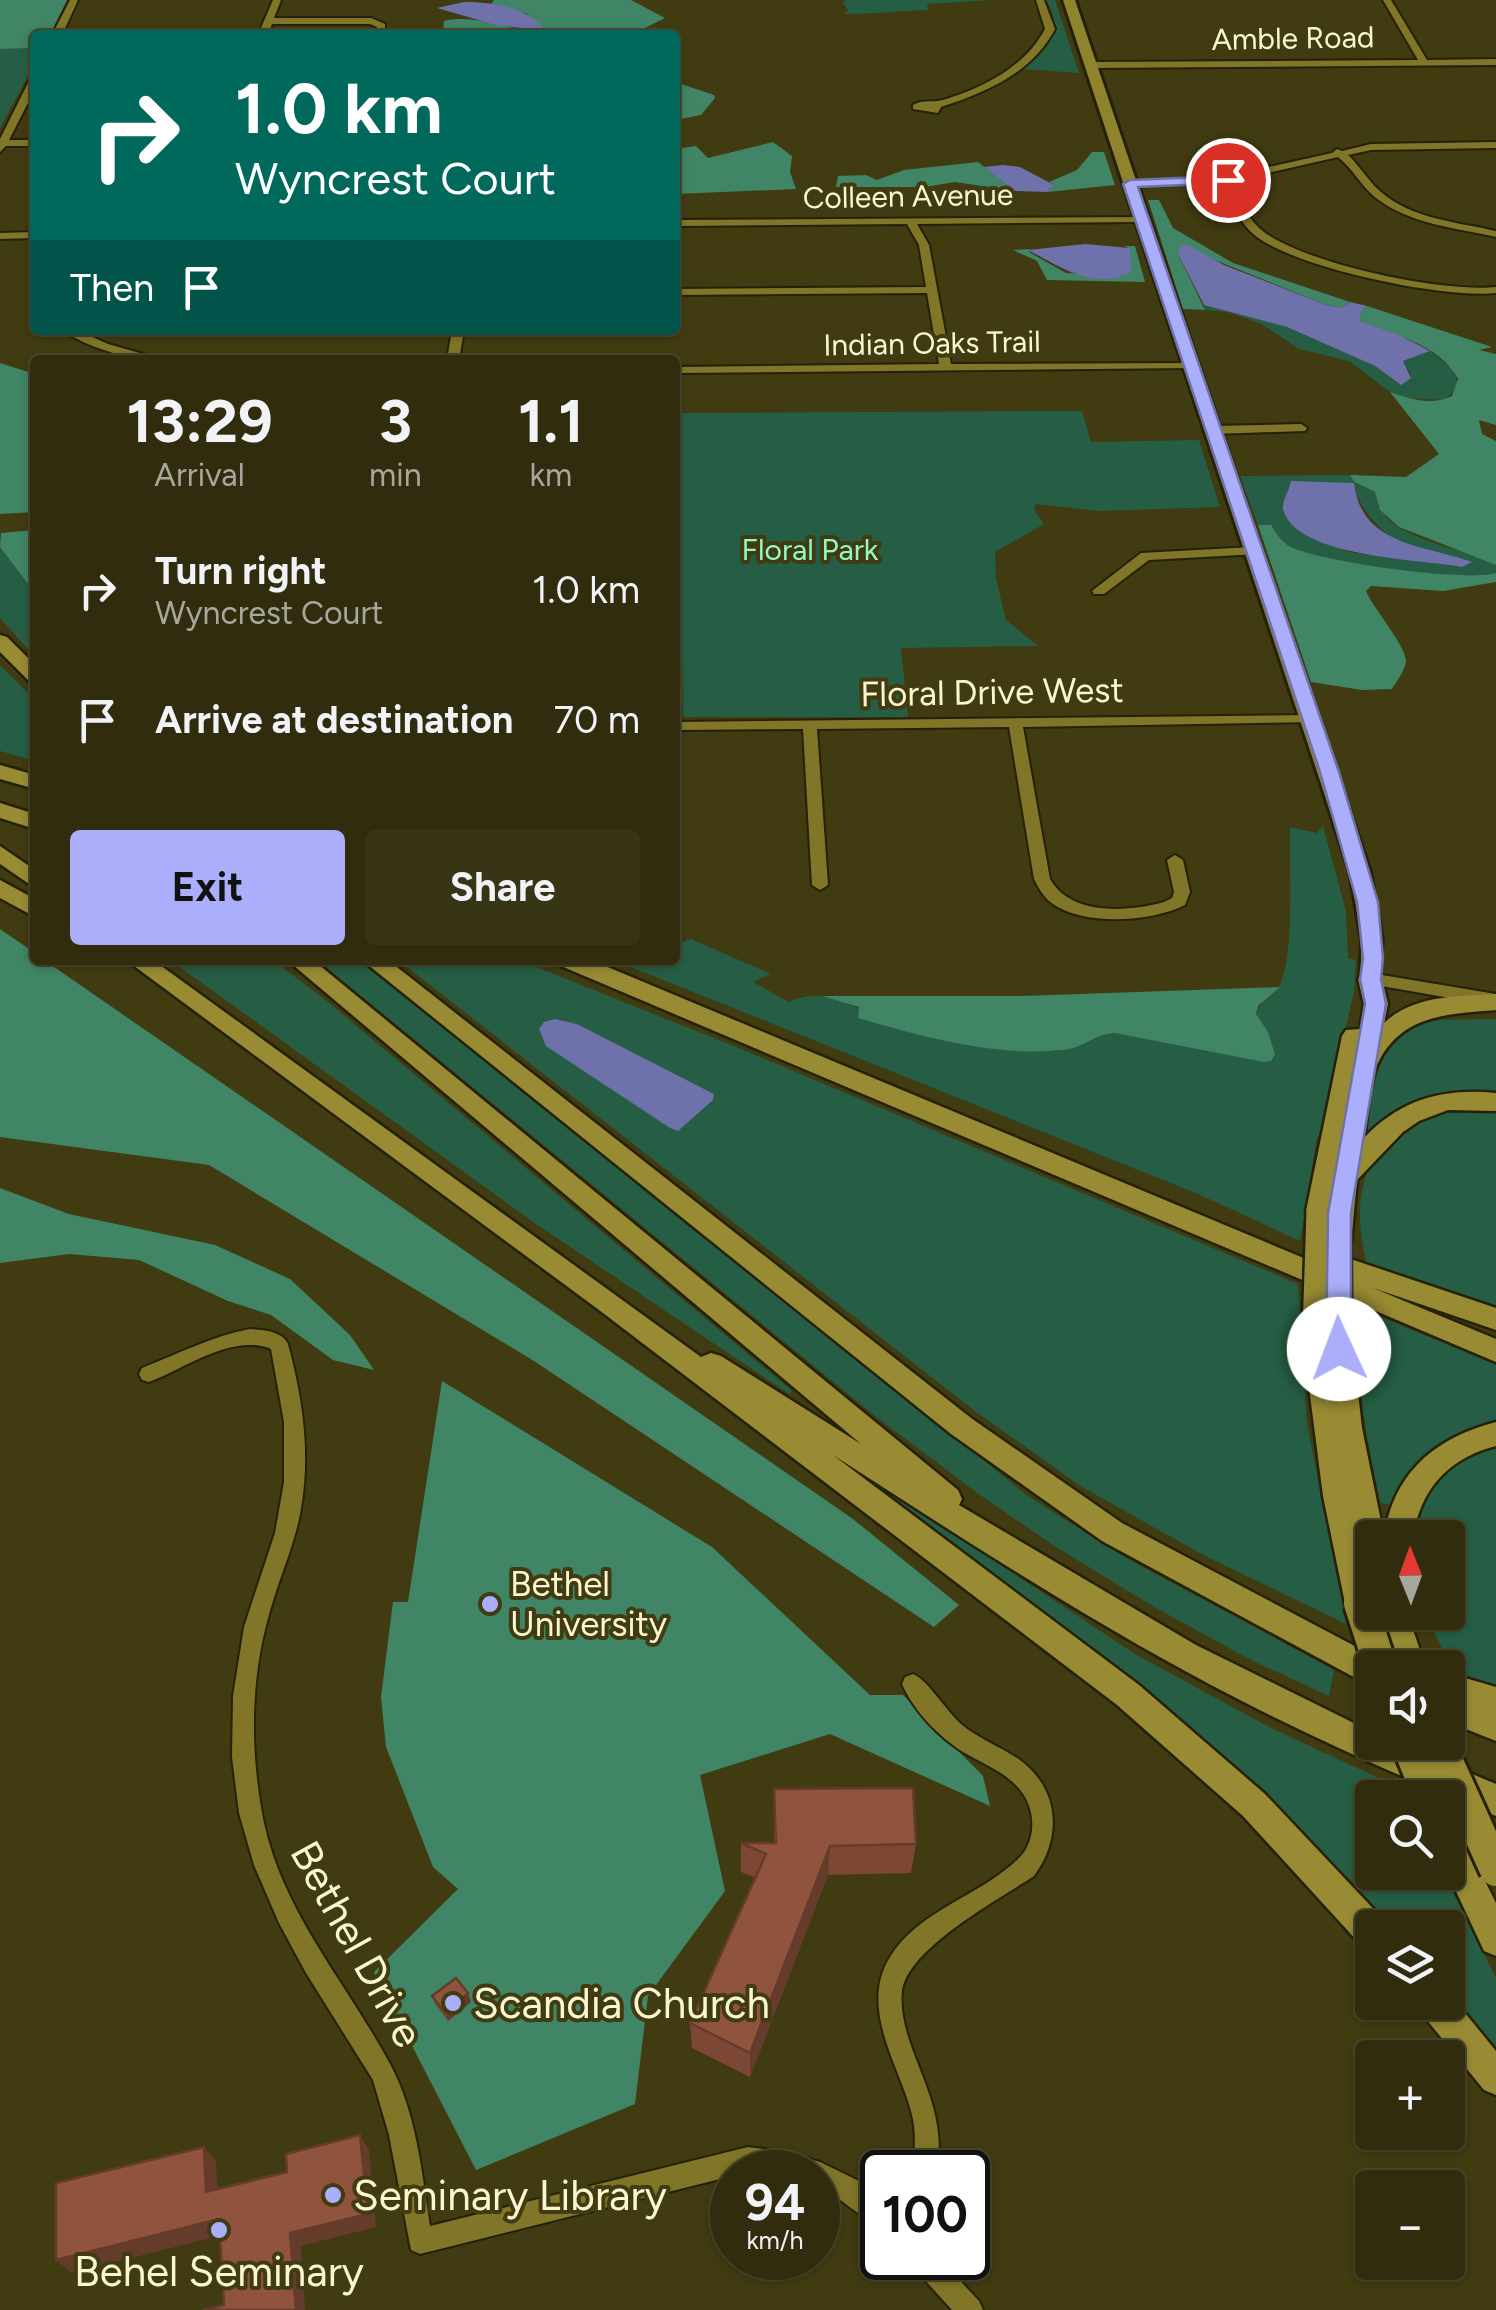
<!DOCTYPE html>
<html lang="en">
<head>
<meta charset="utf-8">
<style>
  :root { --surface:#302c0d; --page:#383416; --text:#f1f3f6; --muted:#a8a79d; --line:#4b482e; --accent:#abaffb }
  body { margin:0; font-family:Figtree,sans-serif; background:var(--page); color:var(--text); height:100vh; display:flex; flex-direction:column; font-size:38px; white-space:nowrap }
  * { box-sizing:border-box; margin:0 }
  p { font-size:32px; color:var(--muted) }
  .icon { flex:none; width:55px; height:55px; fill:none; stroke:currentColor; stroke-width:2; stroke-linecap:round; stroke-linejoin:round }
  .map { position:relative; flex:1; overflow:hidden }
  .panel { position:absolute; left:30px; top:355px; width:650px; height:610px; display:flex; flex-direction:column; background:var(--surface); border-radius:10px; box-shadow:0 2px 8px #0004,0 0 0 2px var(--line) }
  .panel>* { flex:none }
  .hud { position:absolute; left:30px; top:30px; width:650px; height:305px; border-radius:10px; box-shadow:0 2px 8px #0004,0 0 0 2px var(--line); background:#00695c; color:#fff; overflow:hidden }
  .needle { width:65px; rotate:359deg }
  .buttons { position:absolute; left:1355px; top:1520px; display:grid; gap:20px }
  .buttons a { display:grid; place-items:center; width:110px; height:110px; border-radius:10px; background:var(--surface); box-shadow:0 2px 8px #0004,0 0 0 2px var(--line); font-size:50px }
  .speed { position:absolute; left:710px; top:2150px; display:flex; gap:20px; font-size:50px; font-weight:700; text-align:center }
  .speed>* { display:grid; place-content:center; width:130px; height:130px; border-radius:50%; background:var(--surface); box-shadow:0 2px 8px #0004,0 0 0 2px var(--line); line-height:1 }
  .speed small { font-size:25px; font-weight:400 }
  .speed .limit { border:5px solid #111; border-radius:15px; background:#fff; color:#111 }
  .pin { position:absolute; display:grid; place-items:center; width:85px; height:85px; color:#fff; margin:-42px; border:5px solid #fff; border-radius:50%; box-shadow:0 2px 10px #0007 }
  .me { position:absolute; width:110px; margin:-55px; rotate:358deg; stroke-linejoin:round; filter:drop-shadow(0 0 8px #0008) }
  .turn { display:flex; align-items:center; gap:35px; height:210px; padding:0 40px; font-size:45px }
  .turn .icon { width:130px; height:130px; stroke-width:2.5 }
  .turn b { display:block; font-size:70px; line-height:85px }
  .then { display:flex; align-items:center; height:95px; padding:0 40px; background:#0003; gap:20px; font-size:38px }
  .eta { display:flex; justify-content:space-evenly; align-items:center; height:170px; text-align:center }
  .eta b { font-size:60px; font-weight:700; line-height:70px }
  .primary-button { display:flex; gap:20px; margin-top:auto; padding:20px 40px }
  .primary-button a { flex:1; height:115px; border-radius:10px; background:var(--accent); color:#111; font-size:40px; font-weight:700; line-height:115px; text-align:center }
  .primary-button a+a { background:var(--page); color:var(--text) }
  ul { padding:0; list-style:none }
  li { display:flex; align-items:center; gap:30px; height:130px; padding:0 40px }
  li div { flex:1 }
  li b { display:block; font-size:38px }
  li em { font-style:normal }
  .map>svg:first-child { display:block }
  .green { fill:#255e44; fill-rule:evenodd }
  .forest { fill:#408565 }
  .water { fill:#6f71aa }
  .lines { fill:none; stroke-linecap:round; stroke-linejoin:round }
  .minor-casing { stroke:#252109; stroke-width:4 }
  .major-casing { stroke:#252109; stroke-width:6 }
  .highway-casing { stroke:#252109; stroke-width:5 }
  .minor { fill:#817627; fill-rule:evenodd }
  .major { fill:#8f832e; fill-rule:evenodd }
  .highway { fill:#988b33; fill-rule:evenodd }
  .highway-bridge-far1-casing { stroke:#252109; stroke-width:30; stroke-linecap:butt }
  .highway-bridge-casing { stroke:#252109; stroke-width:38; stroke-linecap:butt }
  .highway-bridge-far1 { stroke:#988b33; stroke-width:25 }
  .highway-bridge { stroke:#988b33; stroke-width:32 }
  .wall { fill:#7c4835 }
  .shaded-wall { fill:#653b2b }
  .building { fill:#90543e; stroke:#653b2b; stroke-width:2.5 }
  .route { fill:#abaffb; stroke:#6f72a3; stroke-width:2.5 }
  .poi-dot { fill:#abaffb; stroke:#403b11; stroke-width:4 }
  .labels { text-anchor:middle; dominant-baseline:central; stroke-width:8; stroke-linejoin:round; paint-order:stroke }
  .far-street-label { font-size:30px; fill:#faf6d0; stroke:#403b11 }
  .far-park-label { font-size:30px; fill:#94f7c6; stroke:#403b11 }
  .street-label { font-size:35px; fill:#faf6d0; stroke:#403b11 }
  .poi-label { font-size:35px; fill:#faf6d0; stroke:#403b11; text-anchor:start }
  .near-street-label { font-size:42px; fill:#faf6d0; stroke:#403b11 }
  .near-poi-label { font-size:42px; fill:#faf6d0; stroke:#403b11; text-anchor:start }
</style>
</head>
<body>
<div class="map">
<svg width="1496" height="2310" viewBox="0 0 1496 2310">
  <rect width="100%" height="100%" fill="#403b11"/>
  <path class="green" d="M846,0H993L927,4L928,10C912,10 852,16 844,13L848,11L843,2Z
    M1046,0H1055L1079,73L1021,69C1045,49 1066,32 1046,0Z
    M35,48V63L0,128V49Z
    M1204,305L1287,327L1375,366L1399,384L1411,375L1403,361L1430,351L1453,369L1458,386L1445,400L1405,398L1390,392L1349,361L1299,349L1262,324L1228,312L1205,310Z
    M1082,411L1091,442L1199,440L1220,507L1099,511L1036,504L1034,509L1044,524L995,552L996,579L1006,620L1038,646L901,648L908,717H683L682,658L675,639V413Z
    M1350,475L1354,483L1375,492C1378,500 1379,508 1384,514C1401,538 1461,550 1489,560L1496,565V573C1461,582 1328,563 1293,548C1283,544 1278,534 1271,526L1258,525L1240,476ZM1353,488C1375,537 1411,556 1465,559L1462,567L1349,552L1284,514L1282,505L1290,489Z
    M0,547L35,593V657L0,618Z
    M0,665L35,700V761L0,751Z
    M1323,826L1346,911L1348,958L1356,960L1354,992L1321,1137H1317L1300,1241L1198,1194L613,960H675V945L691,939L771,974L753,982L789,1002C814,990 834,998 859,1008L858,1017C915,1028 1010,1056 1064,1050C1083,1048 1095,1034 1115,1033L1270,1061L1275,1053L1268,1032L1256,1015C1259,1000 1274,997 1280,985C1295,953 1289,865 1290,827L1317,833Z
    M170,960H273L328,1002L792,1391L789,1394L536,1224Z
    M317,960H357L369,968L1028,1496L1126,1558L1334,1670L1329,1696L1251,1660L1154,1607L1056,1547L980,1495L875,1416Z
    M398,960H519L734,1046L1298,1284L1307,1423L1346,1624L1205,1556L1082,1487L976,1412ZM555,1019L577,1024L714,1094L713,1100Z
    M1496,1019V1096L1410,1105L1368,1133L1362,1129L1387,1040L1413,1020L1418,1025L1439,1020Z
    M1496,1109V1311L1368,1268C1348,1196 1363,1135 1441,1111C1457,1106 1479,1109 1496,1109Z
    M1374,1314L1496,1365V1423C1450,1428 1409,1460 1391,1505L1380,1503C1372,1455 1343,1351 1374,1314Z
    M1496,1442V1692L1448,1675V1668L1439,1667L1434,1654L1446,1656L1424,1613L1448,1612V1538H1407L1410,1516L1447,1462Z
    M843,1460L1135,1654L1271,1728L1409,1792L1411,1797L1372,1798V1872L1443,1873L1496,1978V2060L1448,2000V1928L1386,1927L1157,1704L1095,1652L838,1464Z"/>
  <path class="forest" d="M0,0H67L50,35H35V48L0,49Z
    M494,0H631L665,18L631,35H443L444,21C479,13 511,33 546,31L527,14L491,4Z
    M675,82L714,95L715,98L701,115L675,120Z
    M773,142L792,156L790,172L796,189L675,194V149L696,146L708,158Z
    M1092,152H1104L1115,185L1048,192V189L1056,186L1049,182L1077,170Z
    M978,162L1015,191L955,182L925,187H836L838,176L866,175L877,180L904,170Z
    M1148,200H1159L1173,228L1233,263L1350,302L1342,308L1326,305L1210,258L1178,254L1205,310L1183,309Z
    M1125,246H1135L1145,282L1047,280L1037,261L1013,250L1030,249L1029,252L1066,273L1123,276L1130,261V249Z
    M1367,306L1492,347L1479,350L1496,354V425L1479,420L1482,434L1496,441V565L1399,527L1380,510L1375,492L1354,482L1350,475L1406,477L1439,454L1390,392C1410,399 1432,406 1452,396L1458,379C1440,344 1393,335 1360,321V313Z
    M0,363L35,374V512L0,514Z
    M1258,525H1271C1277,534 1283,544 1293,548C1326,562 1463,582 1496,573V582L1443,591L1371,586L1366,591C1373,608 1406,646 1406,661C1405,670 1397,681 1392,689L1362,690L1311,682Z
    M35,530V593L0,547L1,533Z
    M0,929L35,953V960H44L853,1519L959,1605L934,1627L534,1361L209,1165L0,1137Z
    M1280,987L1258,1006L1256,1014L1268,1032L1275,1054L1271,1061L1264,1062L1115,1033C1095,1034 1083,1048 1064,1050C995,1057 924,1037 858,1018L859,1007L822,996H1022Z
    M0,1188L69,1214L215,1245L290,1279L350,1335L374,1370L333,1360L271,1315L228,1301L139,1260L69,1254L0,1263Z
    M442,1381L712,1547L870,1695H903L983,1776L990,1806L830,1734L700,1775L725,1891L648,1996L635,2104L476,2170L374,1972L458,1889L433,1867L386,1747L381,1697L393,1602H408Z"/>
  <path class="water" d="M464,2C493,2 528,7 546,31L496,25L437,8Z
    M1003,165L1020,167L1056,186L1048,189V192L1015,191L984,167Z
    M1085,244L1130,248L1131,271C1097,293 1057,265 1028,250Z
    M1180,245H1188L1224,265L1326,305L1342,308L1350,302L1367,306L1360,313V321L1399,335L1430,351L1403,361L1411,378L1401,385L1375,366L1287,327L1204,305L1178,254Z
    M1291,481L1354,483C1361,546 1425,545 1472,562L1462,567C1420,559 1298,558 1283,510C1281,501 1290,490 1291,481Z
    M555,1019L577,1024L714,1094L713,1100L678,1131L670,1128L546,1046L539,1029L544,1022Z"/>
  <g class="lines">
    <g class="minor-casing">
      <path id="minor" d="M70,0H78L62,35H52Z
        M273,0H281L274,18H371L385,24V35H375L377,27L370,24H272L268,35H258Z
        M1036,0H1044L1055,29C1032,73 987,92 941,107L938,113L913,109V105C923,99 932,103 943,100C983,88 1025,67 1045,29Z
        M1383,0H1391L1427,60L1496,59V65L1091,68L1086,65L1091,62L1418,60Z
        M35,76V89L9,140H35V146H6L0,152V139L30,79Z
        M1496,142V148L1371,150L1348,155C1360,166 1368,181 1381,192C1412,219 1457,222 1496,231V237C1456,228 1409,224 1376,198C1361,186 1353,169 1338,157L1233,181C1240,197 1246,216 1259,228C1298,263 1444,293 1496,287V293C1445,299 1285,267 1250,231C1237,218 1231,200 1224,183L1130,187L1125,184L1130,181L1215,179L1332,153L1337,149L1342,151L1371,144Z
        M1146,217V221L1142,222L917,224L929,245L951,364L1190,363L1194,364V368L675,373V367L939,364L927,293L675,295V289L926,287L919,245L907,224L675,226V220Z
        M35,232V238L0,239V233Z
        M62,330H77L108,344L164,360C130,360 90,349 62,330Z
        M452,330H464L459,360H447Z
        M1301,424L1307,428L1305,431L1212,434L1206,430L1212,426Z
        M1253,547L1258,548V554L1149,560L1104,594H1094L1092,591L1141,553Z
        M1309,715L1314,716V722L1023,727L1050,879C1071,916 1128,912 1164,902L1172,898L1174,892L1167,860L1175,855L1183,860L1190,892L1185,905C1152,922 1084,926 1053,904C1044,898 1039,889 1034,879L1009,727L817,729L828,885L820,890L812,885L803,729L675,730V722Z
        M1370,973L1496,994V1006L1364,983L1362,979Z
        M250,1329C263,1330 282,1331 288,1344C302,1396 310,1449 302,1502C297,1540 280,1575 270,1611C251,1675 250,1743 261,1807C276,1905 345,1980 390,2064C416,2112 422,2172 430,2226L748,2147L786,2152L820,2162L861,2182L882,2198V2227C861,2219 841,2197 818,2186V2172H732V2176L420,2254L411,2250L389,2135L373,2080L306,1973L279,1923L254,1865L239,1813L232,1757L233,1696L244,1627L275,1533L284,1482V1422L271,1349C232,1333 184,1369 149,1382L142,1380L139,1374L142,1368C178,1354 212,1336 250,1329Z
        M913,1674C928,1680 946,1711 961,1724C979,1739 1001,1747 1020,1760C1060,1790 1062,1838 1034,1876C998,1900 908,1948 902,1991C899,2016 910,2044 919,2067C934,2105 943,2132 937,2172H912C915,2151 917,2132 911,2111C898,2063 859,2007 890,1957C918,1911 979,1896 1017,1860C1033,1846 1036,1822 1028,1803C1017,1776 986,1766 963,1752C938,1736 914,1711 902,1684L905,1677Z
        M909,2258H939L979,2301L983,2310H952L913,2267Z"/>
    </g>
    <g class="major-casing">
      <path id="major" d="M1063,0H1075L1370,872L1382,941L1377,984L1370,986L1360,979L1362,941L1350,872Z"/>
    </g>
    <g class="highway-casing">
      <path id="highway" d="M0,635L7,637L35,665V682L28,680L0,652Z
        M0,765L35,775V789L0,779Z
        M0,803L35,814V829L0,818Z
        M0,846L35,870V888L0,864Z
        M0,880L35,899V917L0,898Z
        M126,960H153L701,1357L711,1353L721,1356L861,1444L287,960H313L958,1490L962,1499L959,1505L1196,1645L1372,1732V1742H1396L1496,1784V1816C1399,1776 1303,1734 1211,1685C1081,1616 957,1535 833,1455L1139,1685L1265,1794L1384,1920L1387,1928H1372V1948L1360,1944L1243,1816L1117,1705L599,1310Z
        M362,960H388L971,1418L1122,1523L1383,1661L1386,1668H1372V1685L1361,1681L1102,1541L951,1434Z
        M558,960H591L1306,1259L1309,1251L1318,1248L1496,1308V1330L1373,1288L1496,1339V1362L561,966Z
        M1370,971L1382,979L1388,1004L1384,1023C1415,994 1457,997 1496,994V1010C1450,1014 1403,1014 1379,1061C1368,1081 1368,1116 1364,1138C1401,1099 1444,1088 1496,1093V1111L1448,1110L1419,1121L1403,1132L1357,1180L1351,1243L1347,1250L1338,1253L1329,1250L1325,1243L1328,1218H1310L1306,1211L1342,1036L1346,1030L1360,1029L1364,1004L1358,979Z
        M1315,1322L1325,1325L1330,1341L1339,1338L1349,1341L1353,1349L1362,1428L1384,1536C1394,1472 1435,1438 1496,1422V1446C1449,1458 1420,1489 1413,1538H1372V1564L1366,1562L1372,1608L1360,1617L1349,1613L1345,1603L1323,1496L1302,1333L1305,1325Z
        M1377,1612H1407L1426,1668H1396Z
        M1448,1673L1496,1687V1741L1448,1722Z
        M1448,1824L1459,1829L1496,1903V1956L1484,1951L1447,1872Z
        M1448,1992L1496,2051V2095L1484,2090L1422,2014L1417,2002H1448Z"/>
    </g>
    <use href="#minor" class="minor"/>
    <use href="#major" class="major"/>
    <use href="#highway" class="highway"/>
    <g class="highway-bridge-far1-casing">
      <path id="highway-bridge-far1" d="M1338,1243L1339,1349
        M1315,1333L1319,1211"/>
    </g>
    <g class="highway-bridge-casing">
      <path id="highway-bridge" d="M1360,1603L1381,1668
        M1407,1742L1430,1798
        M1438,1742L1496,1870"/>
    </g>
    <use href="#highway-bridge-far1" class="highway-bridge-far1"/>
    <use href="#highway-bridge" class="highway-bridge"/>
  </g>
  <path class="wall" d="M774,1789L916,1844L911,1873L828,1875L750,2077L692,2048L690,2023L756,1878L741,1872V1843H774Z
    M468,1993L471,2002L448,2021L435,2004L432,1996Z"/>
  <path class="shaded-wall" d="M830,1846L828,1875L750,2077V2053Z
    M468,1993L471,2002L448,2021L445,2013Z
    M360,2135L369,2150L376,2227L301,2246L305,2310H296L290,2233Z
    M204,2147L216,2161L218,2205L206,2192Z
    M219,2219L231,2233L72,2273L56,2260Z"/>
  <path class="building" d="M913,1788L916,1844L830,1846L750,2053L690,2023L766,1854L741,1843H776L774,1789Z
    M456,1978L468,1993L445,2013L432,1996Z
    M360,2135L368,2214L290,2233L296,2310H203L224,2305L219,2219L56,2260V2183L204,2147L206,2192L287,2172L286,2154Z"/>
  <path class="route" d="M1228,176L1233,177V183L1138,187L1339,772L1378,902L1383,958L1381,979L1386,1004L1351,1213V1349L1347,1356H1330L1326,1349L1328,1213L1365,1004L1360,979L1363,958L1357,902L1320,772L1123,184L1130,180Z"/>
  <g class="poi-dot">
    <circle cx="490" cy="1604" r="10"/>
    <circle cx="453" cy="2003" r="10"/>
    <circle cx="333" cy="2195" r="10"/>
    <circle cx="219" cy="2230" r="10"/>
  </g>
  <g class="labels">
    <g class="far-street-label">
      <text transform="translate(1293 38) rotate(-1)">Amble Road</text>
      <text transform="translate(908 196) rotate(-1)">Colleen Avenue</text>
      <text transform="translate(932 343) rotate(-1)">Indian Oaks Trail</text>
    </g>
    <g class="far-park-label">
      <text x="810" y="549">Floral Park</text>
    </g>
    <g class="street-label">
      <text transform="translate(992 692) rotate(-1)">Floral Drive West</text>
    </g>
    <g class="poi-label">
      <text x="510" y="1584">Bethel<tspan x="510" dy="40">University</tspan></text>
    </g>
    <g class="near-street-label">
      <text transform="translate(357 1944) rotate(61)">Bethel Drive</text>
    </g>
    <g class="near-poi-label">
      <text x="473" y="2003">Scandia Church</text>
      <text x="353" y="2195">Seminary Library</text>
      <text x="219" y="2271" text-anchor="middle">Behel Seminary</text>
    </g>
  </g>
</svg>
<div class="buttons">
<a><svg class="needle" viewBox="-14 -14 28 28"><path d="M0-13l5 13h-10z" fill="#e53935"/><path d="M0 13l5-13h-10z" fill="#a8a79d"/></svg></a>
<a><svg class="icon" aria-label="sound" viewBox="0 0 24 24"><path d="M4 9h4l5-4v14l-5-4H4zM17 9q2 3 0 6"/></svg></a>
<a><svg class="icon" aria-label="search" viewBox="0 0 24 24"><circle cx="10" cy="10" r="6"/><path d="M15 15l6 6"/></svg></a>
<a><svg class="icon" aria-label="layers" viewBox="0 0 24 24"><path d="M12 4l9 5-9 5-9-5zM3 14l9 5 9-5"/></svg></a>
<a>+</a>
<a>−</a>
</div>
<div class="speed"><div>94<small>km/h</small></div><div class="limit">100</div></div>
<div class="pin" style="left:1228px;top:180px;background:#d93025"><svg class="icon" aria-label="arrive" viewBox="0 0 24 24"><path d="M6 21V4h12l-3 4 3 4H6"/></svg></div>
<svg class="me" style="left:1339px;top:1349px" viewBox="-20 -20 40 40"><circle r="19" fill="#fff"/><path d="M0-13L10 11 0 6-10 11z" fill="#abaffb"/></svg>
<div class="hud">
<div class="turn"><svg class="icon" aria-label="right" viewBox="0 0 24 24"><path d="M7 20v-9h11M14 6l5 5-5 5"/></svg><div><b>1.0 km</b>Wyncrest Court</div></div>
<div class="then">Then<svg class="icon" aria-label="arrive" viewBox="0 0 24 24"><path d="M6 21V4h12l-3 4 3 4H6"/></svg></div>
</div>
<section class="panel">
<div class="eta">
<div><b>13:29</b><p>Arrival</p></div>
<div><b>3</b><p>min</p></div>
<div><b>1.1</b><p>km</p></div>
</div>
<ul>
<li><svg class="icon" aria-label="right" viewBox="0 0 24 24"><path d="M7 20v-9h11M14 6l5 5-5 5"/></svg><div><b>Turn right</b><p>Wyncrest Court</p></div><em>1.0 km</em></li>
<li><svg class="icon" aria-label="arrive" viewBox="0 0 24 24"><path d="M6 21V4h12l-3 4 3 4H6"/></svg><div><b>Arrive at destination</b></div><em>70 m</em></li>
</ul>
<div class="primary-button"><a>Exit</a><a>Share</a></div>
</section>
</div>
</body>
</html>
